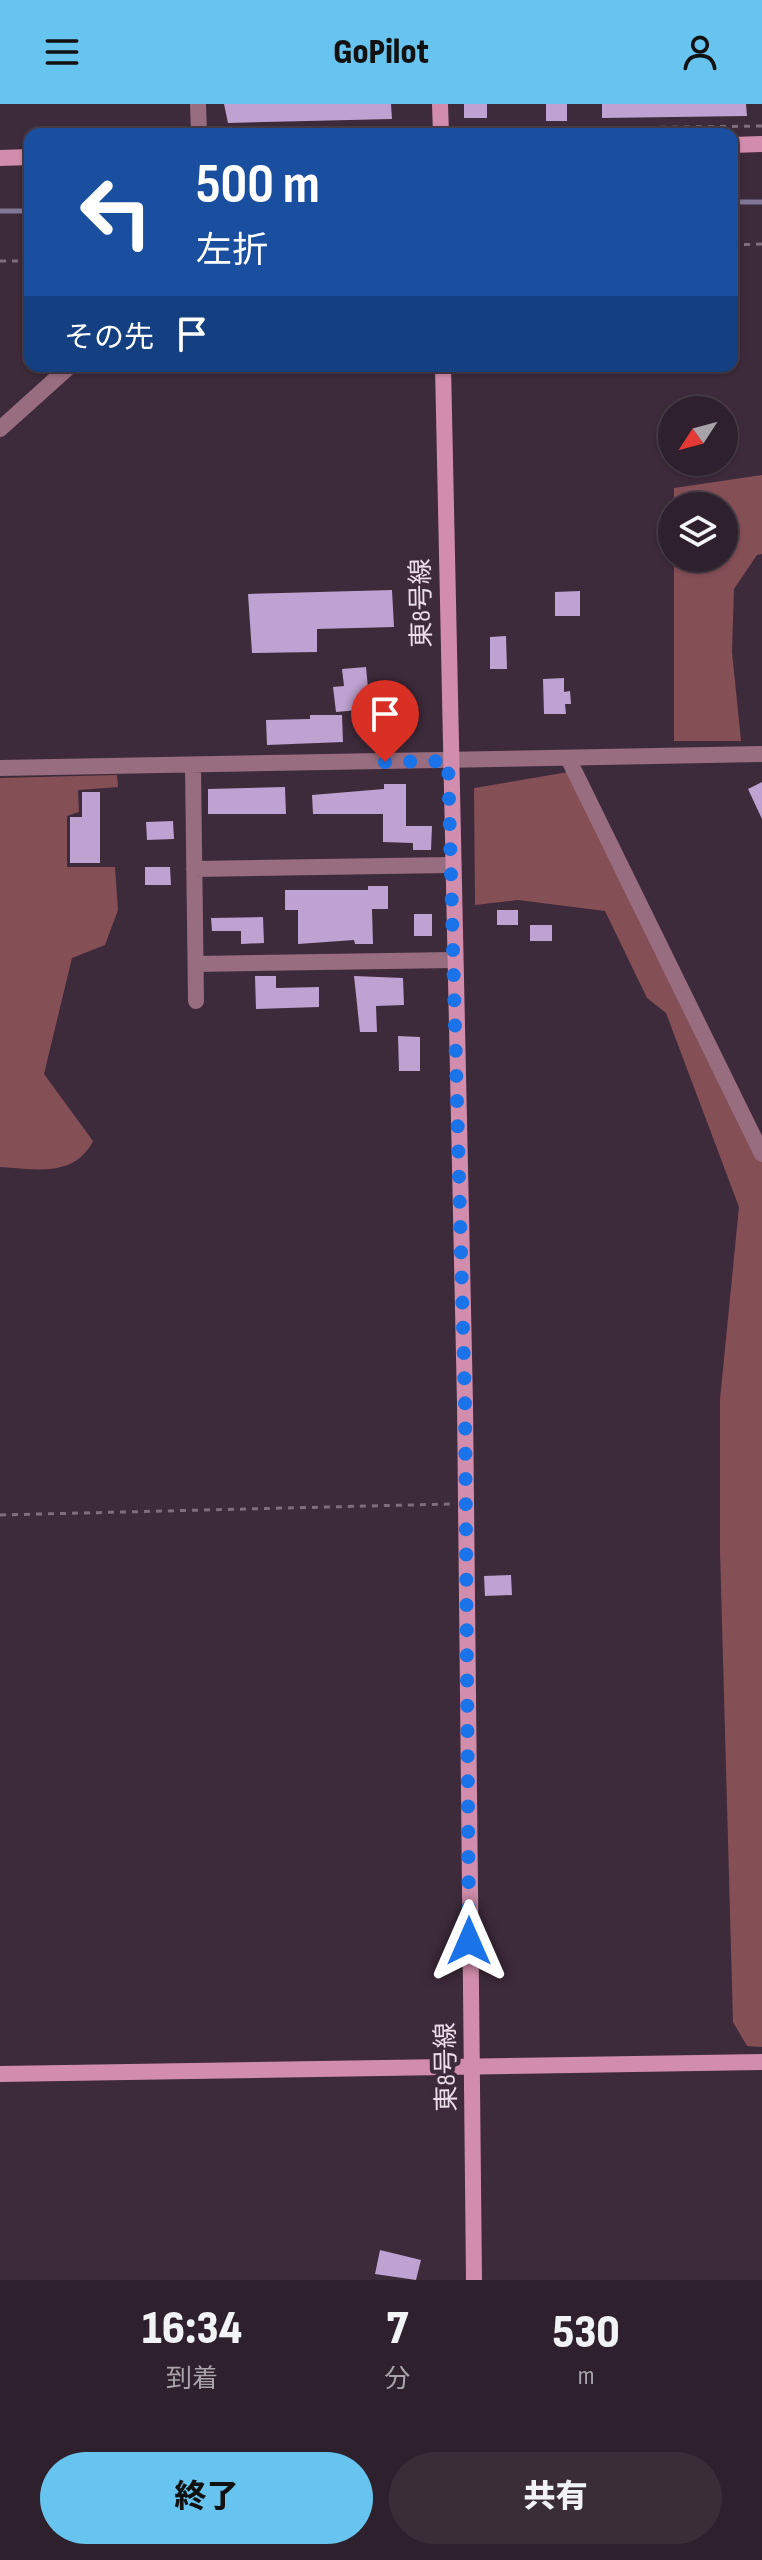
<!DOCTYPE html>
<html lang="ja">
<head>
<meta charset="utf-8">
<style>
  :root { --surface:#2e202c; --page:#3a2d38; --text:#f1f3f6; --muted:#a7a3a9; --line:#493e48; --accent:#67c4ef }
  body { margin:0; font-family:"Sofia Sans Condensed","Noto Sans JP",sans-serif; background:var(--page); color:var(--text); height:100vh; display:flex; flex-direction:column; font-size:30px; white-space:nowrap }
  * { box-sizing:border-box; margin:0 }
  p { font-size:26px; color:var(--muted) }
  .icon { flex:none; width:44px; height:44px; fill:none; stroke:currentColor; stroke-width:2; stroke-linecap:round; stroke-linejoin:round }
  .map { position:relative; height:2176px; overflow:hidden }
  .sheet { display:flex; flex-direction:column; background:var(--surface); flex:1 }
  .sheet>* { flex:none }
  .top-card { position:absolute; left:24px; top:24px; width:714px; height:244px; border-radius:16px; box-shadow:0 2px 6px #0004,0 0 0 2px var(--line); background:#1a4fa0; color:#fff; overflow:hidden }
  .needle { width:52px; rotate:234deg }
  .buttons { position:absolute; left:658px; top:292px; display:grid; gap:16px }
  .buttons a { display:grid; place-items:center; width:80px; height:80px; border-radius:50%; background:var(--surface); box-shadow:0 2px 6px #0004,0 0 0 2px var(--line); font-size:40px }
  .pin { position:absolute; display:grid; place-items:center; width:68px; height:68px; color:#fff; margin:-82px -34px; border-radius:50% 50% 50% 0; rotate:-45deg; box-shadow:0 0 8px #0007 }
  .pin .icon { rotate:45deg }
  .me { position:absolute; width:88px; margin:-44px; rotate:0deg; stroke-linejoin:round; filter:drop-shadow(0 0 6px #0008) }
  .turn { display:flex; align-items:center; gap:28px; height:168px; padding:0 40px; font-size:36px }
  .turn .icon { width:104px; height:104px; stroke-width:2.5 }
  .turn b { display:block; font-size:56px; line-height:68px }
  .then { display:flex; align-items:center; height:76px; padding:0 40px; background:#0003; gap:16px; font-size:30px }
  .eta { display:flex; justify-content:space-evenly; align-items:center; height:136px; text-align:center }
  .eta b { font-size:48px; font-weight:800; line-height:56px }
  .action { display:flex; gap:16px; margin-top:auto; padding:16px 40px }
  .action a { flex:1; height:92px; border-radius:48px; background:var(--accent); color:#111; font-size:32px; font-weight:800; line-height:92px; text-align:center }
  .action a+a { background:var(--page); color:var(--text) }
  header { display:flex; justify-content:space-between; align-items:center; height:104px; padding:0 40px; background:var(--accent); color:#111; font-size:36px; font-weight:800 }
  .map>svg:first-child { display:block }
  .forest { fill:#854f56 }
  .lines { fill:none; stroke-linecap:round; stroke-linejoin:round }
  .stream { stroke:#7f7698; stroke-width:5 }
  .building { fill:#bea2d1 }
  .path { stroke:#7f6e7c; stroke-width:3; stroke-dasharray:6 6; stroke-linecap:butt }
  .street { stroke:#976d7f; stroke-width:16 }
  .secondary { stroke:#d18dab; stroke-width:16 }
  .route { stroke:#1a73e8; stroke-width:14; stroke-dasharray:0 25.2 }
  .labels { text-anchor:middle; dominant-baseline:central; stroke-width:8; stroke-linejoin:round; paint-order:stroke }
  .street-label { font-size:26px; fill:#ebdee8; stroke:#3d2a3a }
</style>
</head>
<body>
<header><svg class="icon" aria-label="menu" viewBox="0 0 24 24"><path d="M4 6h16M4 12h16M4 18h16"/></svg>GoPilot<svg class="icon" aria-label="person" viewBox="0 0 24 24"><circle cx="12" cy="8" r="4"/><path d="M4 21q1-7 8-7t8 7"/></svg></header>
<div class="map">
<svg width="762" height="2176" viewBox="0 0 762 2176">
  <rect width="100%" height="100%" fill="#3d2a3a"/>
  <path class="forest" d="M762,371V450L757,451L734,485L732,548L741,637H674V454H724V402H674V384Z
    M574,667L762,1050V1943L747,1942L733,1918L720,1447V1295L739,1103L666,909L647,894L605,807L518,796L475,801L474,684Z
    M117,671L118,683L78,686L79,708L67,712V763H115L118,806L105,841L72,854L44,970L93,1037C74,1074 36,1065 0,1063V674Z"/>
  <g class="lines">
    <path class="stream" d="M732,98H762
      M0,107H30"/>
  </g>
  <path class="building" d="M224,0H391L392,15L228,19Z
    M464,0H487V14H464Z
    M546,0H567V17H546Z
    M602,0H746L747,12L602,14Z
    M392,486L394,523L317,525V548L252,549L248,490Z
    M580,487V512H555V488Z
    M506,532L507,565H490V533Z
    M366,563L370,605L336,608L333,583L344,582L342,565Z
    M564,574V588L570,587L571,600H565L566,610H544L543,575Z
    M310,611H342L343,638L267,641L266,616L310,615Z
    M762,678V715L748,685Z
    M384,680H406V722H432L431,746H413V739L383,738V710H313L312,691L384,685Z
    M285,683L286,710H208V685Z
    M82,688H100V759H70V713H82Z
    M173,717L174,735L147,736L146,718Z
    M145,763H170L171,781H145Z
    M368,782H388V805H372L373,840H355L354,836L298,840V806H285V786H368Z
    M497,806H518V821H497Z
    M414,810H432V832H414Z
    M263,813L264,839L241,840V827H212L211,814Z
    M530,821H552V837H530Z
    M255,872H276V884L319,883V903L256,905Z
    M354,872L403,874L404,901L376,902L377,928H360Z
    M398,932L420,933V967H399Z
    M511,1471L512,1491L485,1492L484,1472Z
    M380,2146L421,2156L416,2176L375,2170Z"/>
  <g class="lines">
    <path class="path" d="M460,30V26L762,22
      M732,141L762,140
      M0,157H30
      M0,1411L450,1400"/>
    <path class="street" d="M198,0L199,30
      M0,325L70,262
      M568,654L762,1050
      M193,663L196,897
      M0,664L762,650
      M194,765L451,761
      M196,860L454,856"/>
    <path class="secondary" d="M440,0L441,30
      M732,41L762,40
      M0,54L30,53
      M443,262L465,1299L474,2176
      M0,1970L762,1958"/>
  </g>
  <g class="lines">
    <path class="route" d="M385,658L448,657L465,1299L469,1837"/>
  </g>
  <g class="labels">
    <g class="street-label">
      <text transform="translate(422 499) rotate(-91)">東8号線</text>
      <text transform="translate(447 1963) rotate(-91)">東8号線</text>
    </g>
  </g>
</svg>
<div class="buttons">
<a><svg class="needle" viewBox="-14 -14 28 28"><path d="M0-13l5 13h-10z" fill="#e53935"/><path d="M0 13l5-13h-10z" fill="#a7a3a9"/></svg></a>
<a><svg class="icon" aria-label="layers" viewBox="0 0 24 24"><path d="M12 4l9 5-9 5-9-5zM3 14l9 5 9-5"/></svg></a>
</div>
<div class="pin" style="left:385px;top:658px;background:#d93025"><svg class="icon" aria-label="arrive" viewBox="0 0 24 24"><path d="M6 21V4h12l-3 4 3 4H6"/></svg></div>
<svg class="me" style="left:469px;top:1837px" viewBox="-20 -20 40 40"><path d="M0-17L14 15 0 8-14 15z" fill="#1a73e8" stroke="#fff" stroke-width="4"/></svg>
<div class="top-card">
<div class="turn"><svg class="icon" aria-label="left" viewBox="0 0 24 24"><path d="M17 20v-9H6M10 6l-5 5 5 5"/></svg><div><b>500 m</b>左折</div></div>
<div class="then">その先<svg class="icon" aria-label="arrive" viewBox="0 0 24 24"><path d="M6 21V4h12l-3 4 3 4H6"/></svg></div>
</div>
</div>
<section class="sheet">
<div class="eta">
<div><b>16:34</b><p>到着</p></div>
<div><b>7</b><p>分</p></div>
<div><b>530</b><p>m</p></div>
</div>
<div class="action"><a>終了</a><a>共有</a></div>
</section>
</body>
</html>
